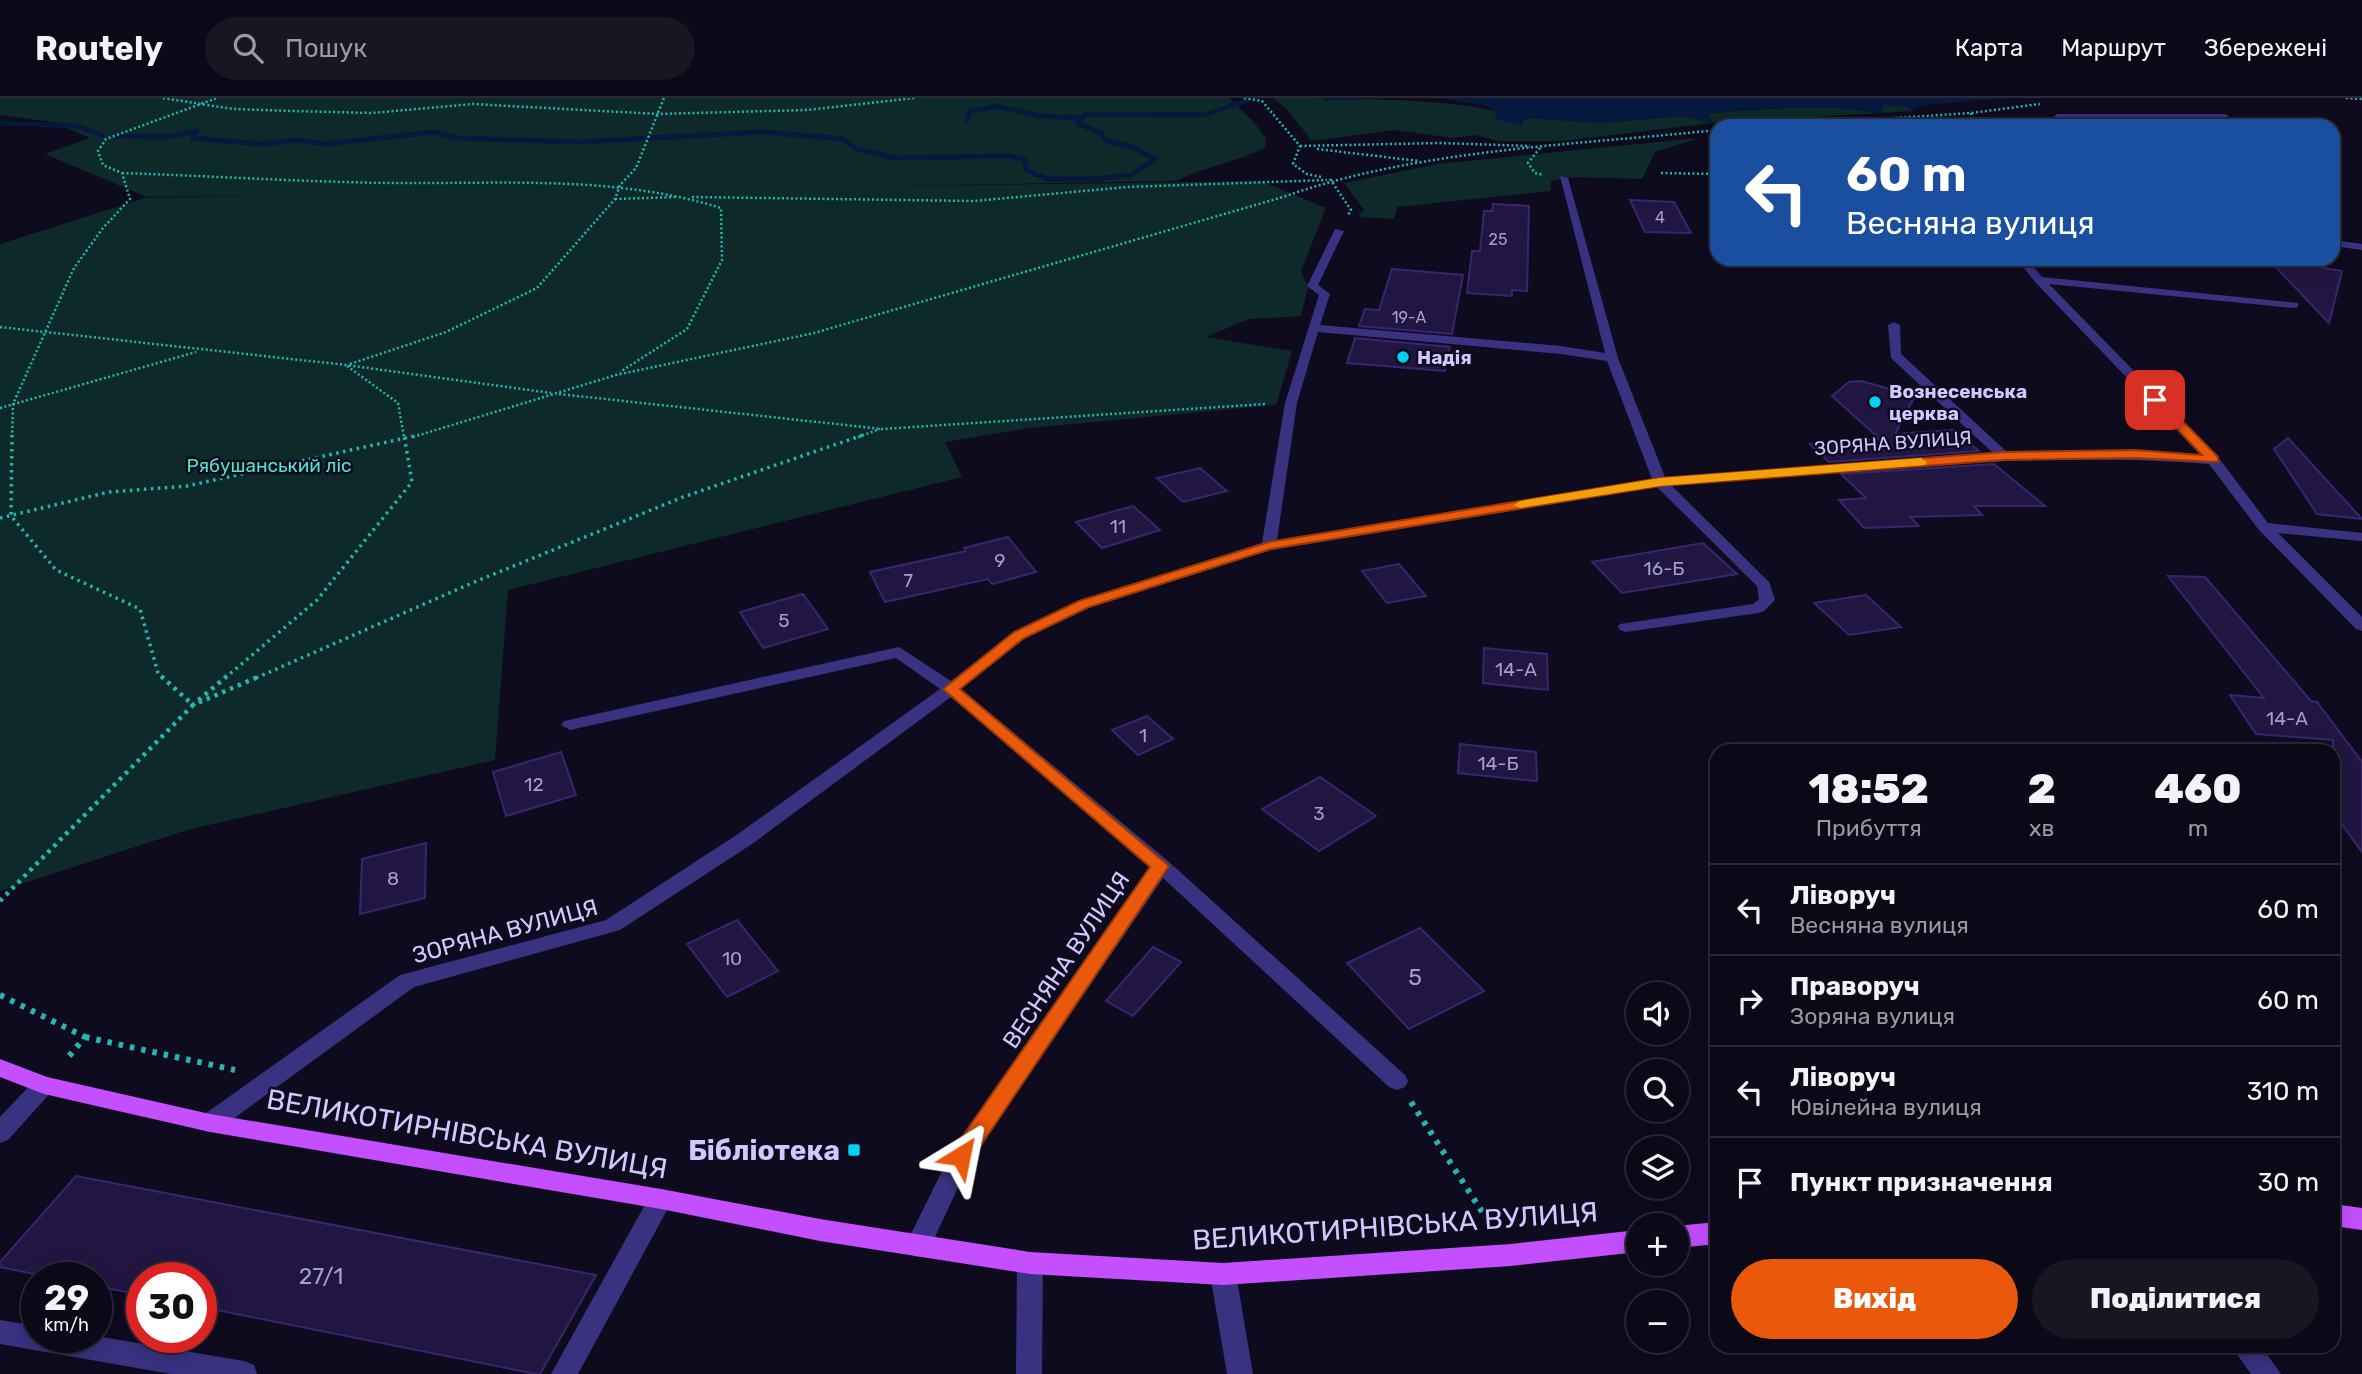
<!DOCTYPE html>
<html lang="uk">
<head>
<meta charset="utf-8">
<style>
  :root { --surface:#0b0817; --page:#191624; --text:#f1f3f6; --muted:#9a9aa1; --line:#2b2936; --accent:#ea580c }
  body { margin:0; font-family:Rubik,sans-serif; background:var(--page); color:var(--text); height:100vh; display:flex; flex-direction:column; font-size:26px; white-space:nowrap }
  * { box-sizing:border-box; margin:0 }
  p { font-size:23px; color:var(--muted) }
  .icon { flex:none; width:38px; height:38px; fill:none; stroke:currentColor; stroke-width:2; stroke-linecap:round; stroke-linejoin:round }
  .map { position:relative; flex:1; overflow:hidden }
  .side { position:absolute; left:1710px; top:646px; width:630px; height:609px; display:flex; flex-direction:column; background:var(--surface); border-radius:21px; box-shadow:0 4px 18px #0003,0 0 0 2px var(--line) }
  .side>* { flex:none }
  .guide { position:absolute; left:1710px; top:21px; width:630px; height:147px; border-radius:21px; box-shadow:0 4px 18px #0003,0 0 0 2px var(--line); background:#1a4fa0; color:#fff; overflow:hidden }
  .fabs { position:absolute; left:1626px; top:884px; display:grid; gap:14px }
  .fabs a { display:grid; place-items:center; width:63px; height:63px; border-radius:50%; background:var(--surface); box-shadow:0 4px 18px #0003,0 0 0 2px var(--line); font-size:35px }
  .speed { position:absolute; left:21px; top:1164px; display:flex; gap:14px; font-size:35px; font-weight:700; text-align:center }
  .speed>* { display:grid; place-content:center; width:91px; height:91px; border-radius:50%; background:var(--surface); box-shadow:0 4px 18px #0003,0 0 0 2px var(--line); line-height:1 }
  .speed small { font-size:18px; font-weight:400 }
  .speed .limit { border:10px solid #d22; background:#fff; color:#111 }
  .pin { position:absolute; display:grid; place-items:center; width:60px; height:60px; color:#fff; margin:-30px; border-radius:14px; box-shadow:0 4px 10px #0006 }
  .me { position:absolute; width:77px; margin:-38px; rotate:35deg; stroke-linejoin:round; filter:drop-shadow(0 0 5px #0008) }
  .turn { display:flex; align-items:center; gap:24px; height:147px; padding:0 21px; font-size:32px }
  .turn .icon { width:91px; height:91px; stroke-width:2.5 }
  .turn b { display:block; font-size:49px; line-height:60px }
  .eta { display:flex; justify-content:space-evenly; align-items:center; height:119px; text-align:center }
  .eta b { font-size:42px; font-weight:800; line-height:49px }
  .action { display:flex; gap:14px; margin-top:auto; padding:14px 21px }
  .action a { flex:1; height:80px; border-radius:42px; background:var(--accent); color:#fff; font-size:28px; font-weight:800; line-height:80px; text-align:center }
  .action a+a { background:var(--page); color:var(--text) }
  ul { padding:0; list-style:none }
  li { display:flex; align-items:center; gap:21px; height:91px; padding:0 21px; border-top:2px solid var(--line) }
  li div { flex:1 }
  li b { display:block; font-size:26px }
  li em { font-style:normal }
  header { display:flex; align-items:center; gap:42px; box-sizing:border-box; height:98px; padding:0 35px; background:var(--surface); border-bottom:2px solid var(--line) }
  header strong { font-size:33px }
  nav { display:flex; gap:38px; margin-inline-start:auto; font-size:24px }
  .search { width:490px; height:63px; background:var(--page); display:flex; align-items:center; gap:18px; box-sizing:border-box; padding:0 24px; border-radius:38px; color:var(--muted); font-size:26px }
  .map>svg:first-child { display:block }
  .green { fill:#0d2929 }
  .water { fill:#06183d }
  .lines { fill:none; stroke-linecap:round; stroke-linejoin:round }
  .stream { stroke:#06183d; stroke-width:5 }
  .building { fill:#201641; stroke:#37266e; stroke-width:2 }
  .path-far3 { stroke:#25b6b3; stroke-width:2.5; stroke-dasharray:2 2.5; stroke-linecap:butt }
  .path-far2 { stroke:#25b6b3; stroke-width:3.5; stroke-dasharray:2.5 4.5; stroke-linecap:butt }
  .path-far1 { stroke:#25b6b3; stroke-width:4.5; stroke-dasharray:3.5 5; stroke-linecap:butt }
  .path { stroke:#25b6b3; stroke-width:6; stroke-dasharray:4.5 7; stroke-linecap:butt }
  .minor { fill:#383281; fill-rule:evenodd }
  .major { fill:#c44fff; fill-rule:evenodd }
  .route { fill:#ea580c; stroke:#983908; stroke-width:2 }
  .slow { fill:#f59e0b }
  .poi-dot { fill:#00d1f3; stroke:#0f0b1f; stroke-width:2.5 }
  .labels { text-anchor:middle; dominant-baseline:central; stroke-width:5; stroke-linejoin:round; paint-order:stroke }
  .far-number-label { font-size:16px; fill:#a59cd0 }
  .far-poi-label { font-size:19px; font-weight:bold; fill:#d1c8ff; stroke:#0f0b1f; text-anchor:start }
  .far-street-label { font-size:19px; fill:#d1c8ff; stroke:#0f0b1f }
  .far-park-label { font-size:19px; fill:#4de6c6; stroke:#0f0b1f }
  .number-label { font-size:19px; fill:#a59cd0 }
  .street-label { font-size:23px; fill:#d1c8ff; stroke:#0f0b1f }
  .near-number-label { font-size:23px; fill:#a59cd0 }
  .near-street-label { font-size:28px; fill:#d1c8ff; stroke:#0f0b1f }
  .near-poi-label { font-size:28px; font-weight:bold; fill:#d1c8ff; stroke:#0f0b1f; text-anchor:end }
</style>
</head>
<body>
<header>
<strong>Routely</strong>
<div class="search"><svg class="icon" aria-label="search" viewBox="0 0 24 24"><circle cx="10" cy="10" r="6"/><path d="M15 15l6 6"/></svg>Пошук</div>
<nav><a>Карта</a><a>Маршрут</a><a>Збережені</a></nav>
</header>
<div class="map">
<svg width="2362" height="1276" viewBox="0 0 2362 1276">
  <rect width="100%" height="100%" fill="#0f0b1f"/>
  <path class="green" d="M0,0H1229L1254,24L1266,41L1265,50C1236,64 1207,68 1176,83L834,89L1261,83L1326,110L1301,173L1308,189L1301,218L1249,221L1206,239L1292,253L1276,307L1030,330L945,344L962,379L508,492L495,662L187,732L0,793V146L145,100L294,97L147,99L45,56L90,40L53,24L0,17Z
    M1273,0C1331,0 1449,0 1499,14L1495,20L1523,27V22L1533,20L1599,25L1682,18L1712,24L1706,15C1765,12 1824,4 1882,16L1883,7L1905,8L1914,13L1713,25L1562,43H1498L1476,37L1453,40L1395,32L1312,43L1286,10Z
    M1699,40L1655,54L1642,81L1575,79L1551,83V93L1397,109L1394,121L1358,119L1364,112L1344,85L1437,66Z"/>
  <path class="water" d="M1435,0H2009L1923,7L1914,13L1905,8L1884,7L1882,16C1824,4 1765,11 1707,15L1713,25L1682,18L1599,25L1533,20L1523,22V28L1494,21L1498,14L1484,7Z"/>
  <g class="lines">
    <path class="stream" d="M1325,0H1352
      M967,22L969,14L996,8L1040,18L1080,20
      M0,25L76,28L103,37
      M116,38L167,39L197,33L193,40L261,46L297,42L325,46L435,34L457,40L578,44L763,34L844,41L856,51L896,60L1009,58L1024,61L1027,72L1047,81H1095L1131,77L1155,61L1135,50L1105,42L1101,35L1077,25L1085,16L1204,17L1254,0"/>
  </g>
  <path class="building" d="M1630,102L1674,104L1691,135L1645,134Z
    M1493,106L1529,108L1527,193L1512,192V198L1467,195L1472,153H1480L1484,113H1492Z
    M2268,161L2342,173L2329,225Z
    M1392,171L1463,177L1452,236L1359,228L1365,211L1379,212Z
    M1355,240L1450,249L1445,273L1347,265Z
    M1861,283L1915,298L1895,336L1953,332L1979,353L1829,364L1810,346L1880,341L1832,298L1849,284Z
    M2288,340L2362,421L2317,416L2274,351Z
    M1994,366L2045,408H1974L1982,417L1910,419L1919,428L1864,430L1839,402L1866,400L1841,376Z
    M1200,370L1227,393L1183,404L1157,380Z
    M1133,408L1160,432L1102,450L1076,424Z
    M1008,439L1036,474L992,486L988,481L885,504L870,474L966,453L964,450Z
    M1703,445L1737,476L1622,495L1592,464Z
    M1399,466L1426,498L1387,505L1362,473Z
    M2168,478L2205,479L2311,603L2317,604L2362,664V754L2333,714V642L2256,636L2230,597L2264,600Z
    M803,496L828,531L763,550L740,514Z
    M1866,497L1901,529L1849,537L1814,505Z
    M1484,550L1547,556L1548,592L1483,585Z
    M1147,618L1173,641L1138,657L1112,632Z
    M1460,646L1536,654L1537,683L1458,675Z
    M561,654L576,697L506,718L493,674Z
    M1320,679L1376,718L1319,753L1262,711Z
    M426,745L425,800L360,816L362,761Z
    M737,822L778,873L727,899L687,846Z
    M1420,830L1484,893L1409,931L1347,865Z
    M1153,849L1181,864L1133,918L1106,903Z
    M76,1078L596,1177L540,1276H536L201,1209V1180H142V1197L96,1188V1180H54L0,1169V1164Z"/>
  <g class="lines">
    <path class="path-far3" d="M163,0L233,11L293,13L372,15L473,6L657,16L806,12L915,0
      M1244,0L1262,3L1300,48L1293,66L1307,76L1321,79
      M2346,0L2362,1
      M1971,15L1973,28
      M1774,28L1971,15L2040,6
      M1300,48L1439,45L1530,48
      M1540,50L1528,65L1535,75L1544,77
      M1317,51L1419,63
      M122,75C212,78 303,84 393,85C503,86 615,77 721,110L722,162L687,231L620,274
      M1661,75L1717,76
      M1330,81L1351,112L1348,117
      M692,99L974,103L1127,89L1327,82
      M615,101L677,99
      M0,229L346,267L551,295
      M350,266L446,234L537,190L615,101L620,87L636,70L664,0
      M347,268L398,305L404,339
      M559,296L882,331L1265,306
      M0,310L196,254
      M12,339L13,306L74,170L103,130L130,101L122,75L103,67L98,53L106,41L217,0
      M413,339L616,277L814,235L1283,99C1418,51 1575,47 1717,32
      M858,339L880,331"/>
    <path class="path-far2" d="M12,337L11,418L56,472L140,511L158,575L163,580
      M0,420L109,394L187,388L419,337
      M225,580L317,502L412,384L404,337
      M256,580L472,485L683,399L863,337"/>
    <path class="path-far1" d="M227,578L193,607L260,578
      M0,803L193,607L161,578"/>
    <path class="path" d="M0,897L85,939L65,963
      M85,939L235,972
      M1411,1004L1492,1129"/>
    <path class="minor" d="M2057,16H2225L2229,18L2225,20H2062L2053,28H2044Z
      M1560,78L1568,80L1618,260L1665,379L1993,355L1891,260L1888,227L1894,224L1900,227L1901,256L2007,354L2135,352L2201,357L2035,184L2017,161H2027L2042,179L2298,205V209L2294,210L2049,186L2218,359L2268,425L2362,435V443L2278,435L2362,519V533L2356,531L2259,432L2209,366C2030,352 1850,374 1671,387L1769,484L1775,502L1764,513L1758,515L1626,534L1620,532L1618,529L1620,526L1753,506L1759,501L1757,488L1657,389L1271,452L1089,509L1025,540L961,591L1168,763L1405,977L1408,983L1405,989L1397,992L1389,989L1163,780L970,1064L927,1156L918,1159L909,1156L905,1148L953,1051L1150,769L951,599L752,746L620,832L414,889L218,1032L210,1034L202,1032L198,1025L202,1018L400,877L606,822L738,736L940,591L896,560L570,632L561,627L564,623L899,549L951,583L1013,534L1079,503L1262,445L1285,305L1319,197L1307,188L1335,131L1344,133L1318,187L1330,196L1320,227L1561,248L1605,255ZM1318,234L1561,256L1607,263L1652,381L1277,442L1297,305Z
      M2333,142L2362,146V152L2333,148Z
      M44,978L52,981L55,987L52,993L8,1042L0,1045V1019L36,981Z
      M661,1091L670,1094L673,1101L578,1276H551L652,1094Z
      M1030,1154L1039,1157L1043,1165L1042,1276H1016L1017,1165L1021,1157Z
      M1223,1165L1232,1168L1236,1176L1253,1276H1227L1210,1176L1214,1168Z
      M0,1222L37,1228V1239L96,1238L244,1263L254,1267L257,1276H171L0,1246Z
      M2231,1248H2261L2281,1276H2251Z"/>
    <path class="major" d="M0,961L47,979L210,1016L661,1091L820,1121L1030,1154L1223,1165L1511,1146L1638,1132V1154L1511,1168L1223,1187L1030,1176L820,1143L661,1111L210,1034L44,996L0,979Z
      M2333,1106L2362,1110V1132L2333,1128Z
      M1717,1124V1146L1676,1150V1128Z"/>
  </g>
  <path class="route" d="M2151,299H2159L2218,359V364L2135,360L2004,362L1660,388L1271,451L1089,509L1024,540L960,591L1169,768L969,1065L961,1067L953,1065L950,1058L953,1052L1150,769L943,591L1014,534L1079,503L1269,444L1660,380L2004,354L2135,352L2202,357L2151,304Z"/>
  <path class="slow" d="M1921,360L1927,364L1925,367L1660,388L1520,410L1514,407L1520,403L1660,380Z"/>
  <g class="poi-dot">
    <circle cx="1403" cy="259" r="7"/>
    <circle cx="1875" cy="304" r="7"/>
    <rect x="847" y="1045" width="14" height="14" rx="3.5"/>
  </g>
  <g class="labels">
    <g class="far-number-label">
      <text x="1660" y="119">4</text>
      <text x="1498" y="141">25</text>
      <text x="1409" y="219">19-А</text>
    </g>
    <g class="far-poi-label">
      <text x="1417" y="259">Надія</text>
      <text x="1889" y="293">Вознесенська<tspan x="1889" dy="22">церква</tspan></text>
    </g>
    <g class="far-street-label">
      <text transform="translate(1893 345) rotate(-4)">ЗОРЯНА ВУЛИЦЯ</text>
    </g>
    <g class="far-park-label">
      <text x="269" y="367">Рябушанський ліс</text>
    </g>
    <g class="number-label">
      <text x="1118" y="428">11</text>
      <text x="1000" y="462">9</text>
      <text x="1664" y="470">16-Б</text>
      <text x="908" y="482">7</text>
      <text x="784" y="522">5</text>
      <text x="1516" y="571">14-А</text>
      <text x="2287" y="620">14-А</text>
      <text x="1143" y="637">1</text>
      <text x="1498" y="665">14-Б</text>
      <text x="534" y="686">12</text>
      <text x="1319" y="715">3</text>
      <text x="393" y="780">8</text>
      <text x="732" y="860">10</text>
    </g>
    <g class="street-label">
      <text transform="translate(505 833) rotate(-15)">ЗОРЯНА ВУЛИЦЯ</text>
      <text transform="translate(1066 862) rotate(-56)">ВЕСНЯНА ВУЛИЦЯ</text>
    </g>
    <g class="near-number-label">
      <text x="1415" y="879">5</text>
      <text x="321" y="1178">27/1</text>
    </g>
    <g class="near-street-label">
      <text transform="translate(467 1036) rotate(10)">ВЕЛИКОТИРНІВСЬКА ВУЛИЦЯ</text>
      <text transform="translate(1395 1128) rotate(-4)">ВЕЛИКОТИРНІВСЬКА ВУЛИЦЯ</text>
    </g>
    <g class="near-poi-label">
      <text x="840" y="1052">Бібліотека</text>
    </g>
  </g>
</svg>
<div class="fabs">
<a><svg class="icon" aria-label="sound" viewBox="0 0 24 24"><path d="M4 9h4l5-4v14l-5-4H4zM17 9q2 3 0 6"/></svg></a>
<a><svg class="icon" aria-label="search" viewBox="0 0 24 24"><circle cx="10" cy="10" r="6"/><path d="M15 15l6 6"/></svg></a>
<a><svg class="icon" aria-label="layers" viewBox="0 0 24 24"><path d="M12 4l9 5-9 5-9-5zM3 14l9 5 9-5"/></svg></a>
<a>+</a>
<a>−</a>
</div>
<div class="speed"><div>29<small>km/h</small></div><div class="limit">30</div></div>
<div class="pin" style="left:2155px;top:302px;background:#d93025"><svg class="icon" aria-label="arrive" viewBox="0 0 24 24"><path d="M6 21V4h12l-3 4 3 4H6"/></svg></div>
<svg class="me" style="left:961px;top:1058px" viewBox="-20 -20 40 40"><path d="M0-17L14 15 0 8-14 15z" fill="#ea580c" stroke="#fff" stroke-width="4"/></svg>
<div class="guide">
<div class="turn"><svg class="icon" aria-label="left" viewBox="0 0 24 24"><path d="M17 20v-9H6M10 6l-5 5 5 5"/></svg><div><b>60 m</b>Весняна вулиця</div></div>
</div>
<section class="side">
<div class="eta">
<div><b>18:52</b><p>Прибуття</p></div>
<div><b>2</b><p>хв</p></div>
<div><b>460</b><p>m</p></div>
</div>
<ul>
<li><svg class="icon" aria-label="left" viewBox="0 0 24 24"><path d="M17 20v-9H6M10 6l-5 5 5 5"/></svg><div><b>Ліворуч</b><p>Весняна вулиця</p></div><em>60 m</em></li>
<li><svg class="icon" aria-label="right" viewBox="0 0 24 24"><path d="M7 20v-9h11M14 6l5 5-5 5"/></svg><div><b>Праворуч</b><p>Зоряна вулиця</p></div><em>60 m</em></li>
<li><svg class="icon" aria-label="left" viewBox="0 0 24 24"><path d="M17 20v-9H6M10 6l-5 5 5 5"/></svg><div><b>Ліворуч</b><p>Ювілейна вулиця</p></div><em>310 m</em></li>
<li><svg class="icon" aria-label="arrive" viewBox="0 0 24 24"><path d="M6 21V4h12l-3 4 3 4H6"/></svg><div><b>Пункт призначення</b></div><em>30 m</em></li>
</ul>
<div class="action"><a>Вихід</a><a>Поділитися</a></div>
</section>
</div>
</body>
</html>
